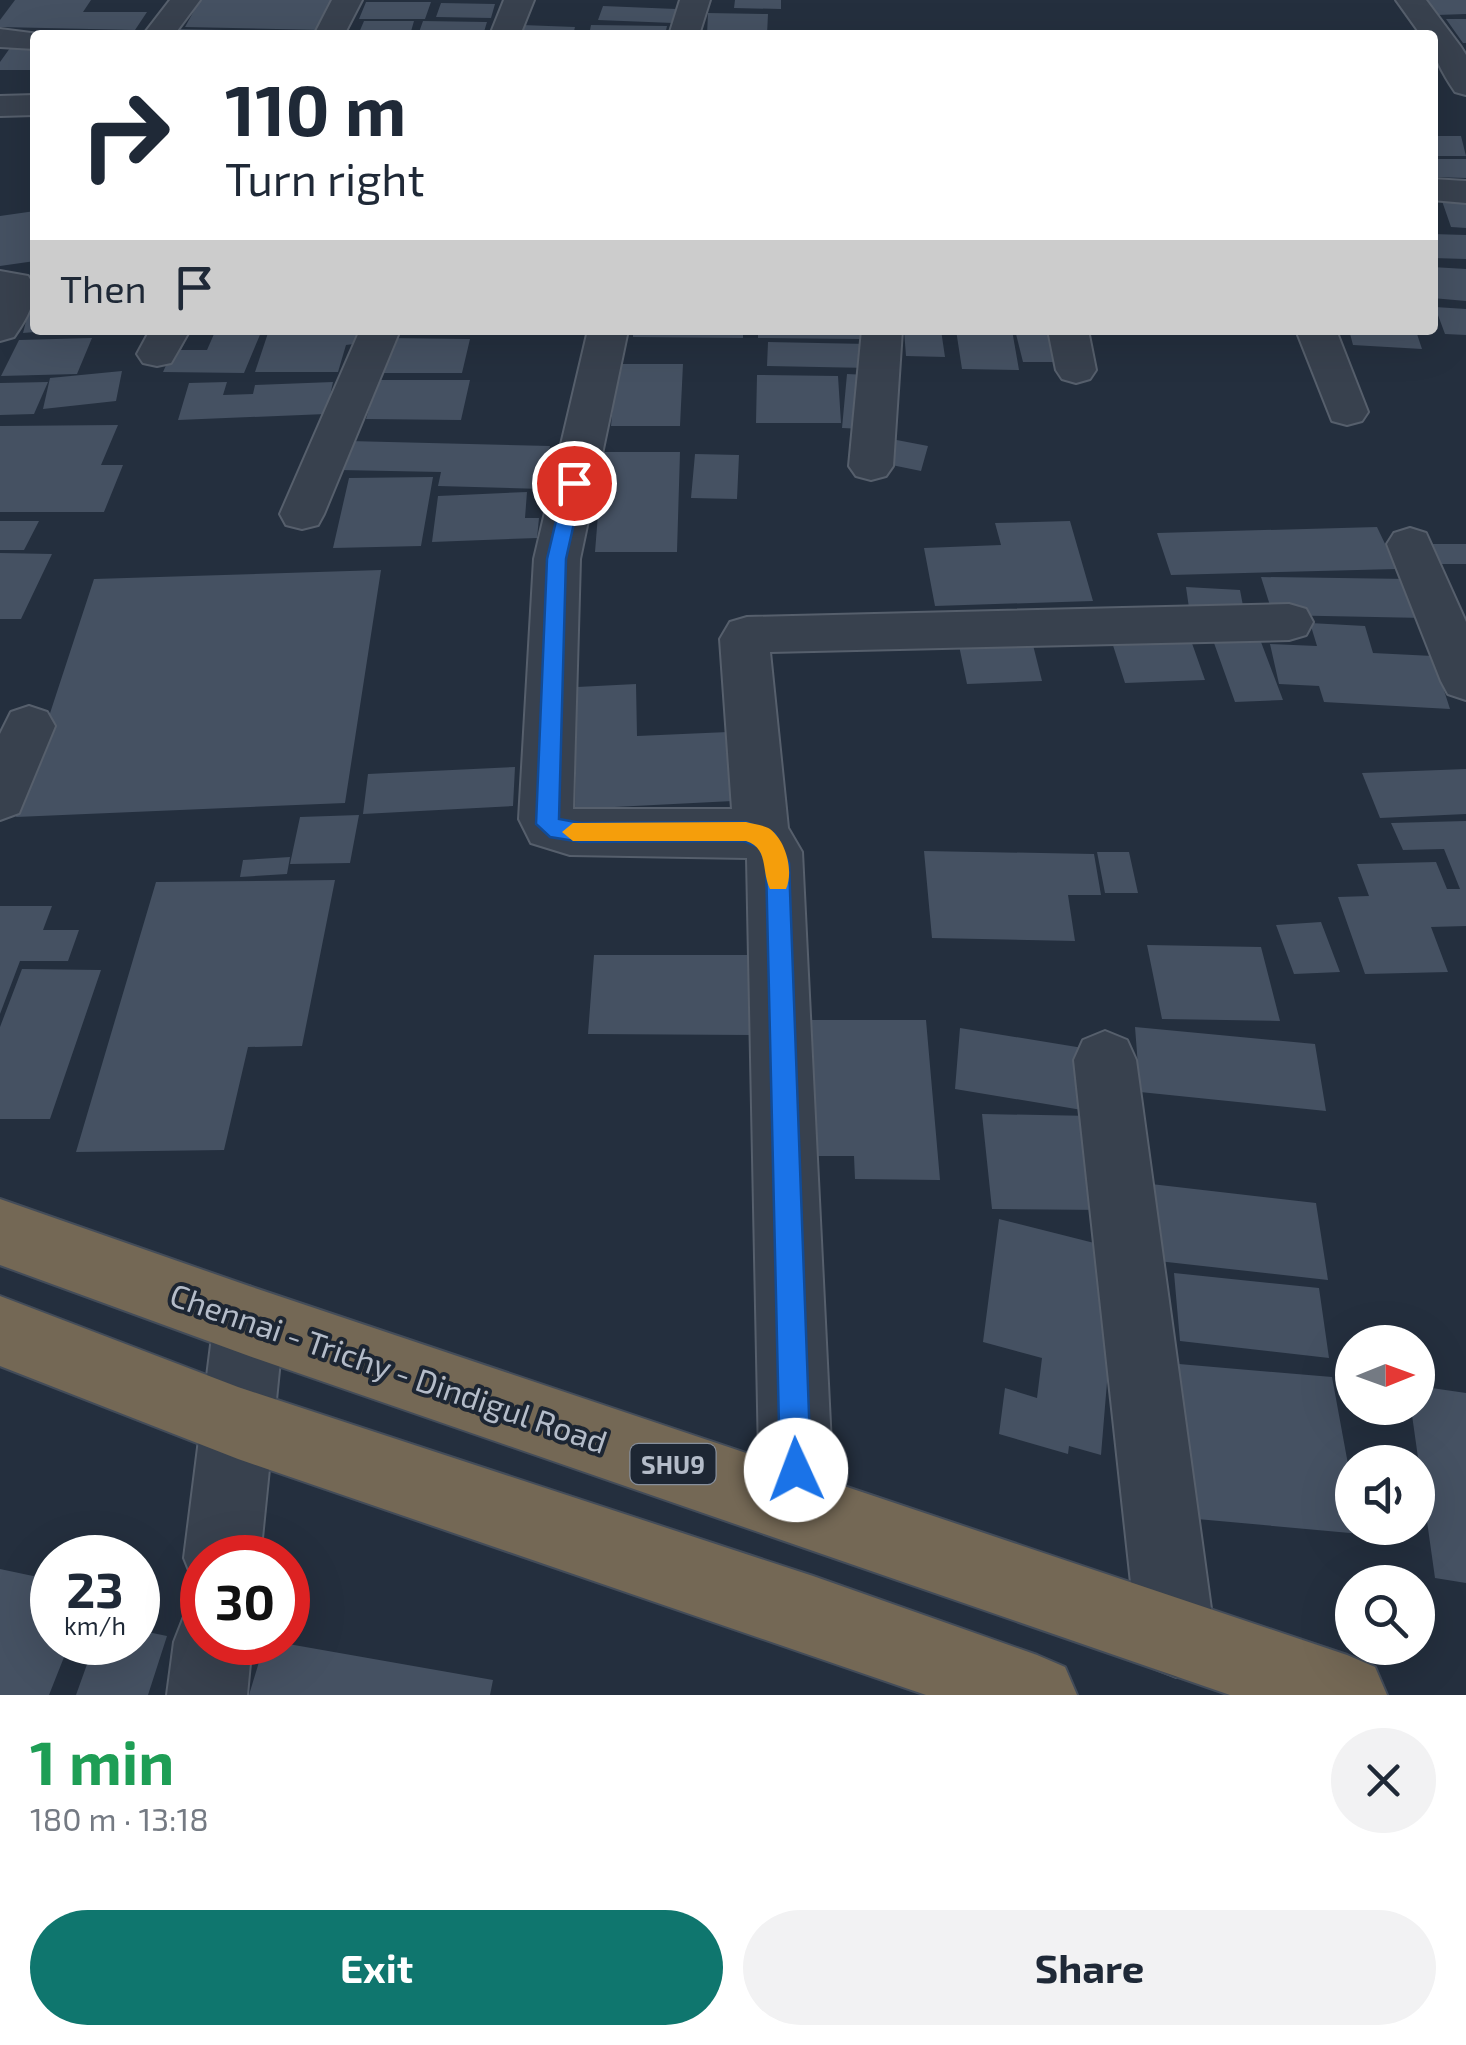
<!DOCTYPE html>
<html lang="en">
<head>
<meta charset="utf-8">
<style>
  :root { --surface:#fff; --page:#f2f2f3; --text:#1f2937; --muted:#747a83; --accent:#0f766e }
  body { margin:0; font-family:"Exo 2",sans-serif; background:var(--page); color:var(--text); height:100vh; display:flex; flex-direction:column; font-size:38px; white-space:nowrap }
  * { box-sizing:border-box; margin:0 }
  p { font-size:32px; color:var(--muted) }
  .icon { flex:none; width:55px; height:55px; fill:none; stroke:currentColor; stroke-width:2; stroke-linecap:round; stroke-linejoin:round }
  .map { position:relative; height:1695px; overflow:hidden }
  .sheet { display:flex; flex-direction:column; background:var(--surface); flex:1 }
  .sheet>* { flex:none }
  .guide { position:absolute; left:30px; top:30px; width:1408px; height:305px; border-radius:10px; box-shadow:0 10px 40px #0002; background:#fff; color:var(--text); overflow:hidden }
  .needle { width:65px; rotate:89deg }
  .fabs { position:absolute; left:1335px; top:1325px; display:grid; gap:20px }
  .fabs a { display:grid; place-items:center; width:100px; height:100px; border-radius:50%; background:var(--surface); box-shadow:0 10px 40px #0002; font-size:50px }
  .speed { position:absolute; left:30px; top:1535px; display:flex; gap:20px; font-size:50px; font-weight:700; text-align:center }
  .speed>* { display:grid; place-content:center; width:130px; height:130px; border-radius:50%; background:var(--surface); box-shadow:0 10px 40px #0002; line-height:1 }
  .speed small { font-size:25px; font-weight:400 }
  .speed .limit { border:15px solid #d22; background:#fff; color:#111 }
  .pin { position:absolute; display:grid; place-items:center; width:85px; height:85px; color:#fff; margin:-42px; border:5px solid #fff; border-radius:50%; box-shadow:0 2px 10px #0007 }
  .me { position:absolute; width:110px; margin:-55px; rotate:358deg; stroke-linejoin:round; filter:drop-shadow(0 0 8px #0008) }
  .turn { display:flex; align-items:center; gap:35px; height:210px; padding:0 30px; font-size:45px }
  .turn .icon { width:130px; height:130px; stroke-width:2.5 }
  .turn b { display:block; font-size:70px; line-height:85px }
  .then { display:flex; align-items:center; height:95px; padding:0 30px; background:#0003; gap:20px; font-size:38px }
  .round { display:grid; place-items:center; flex:none; width:105px; height:105px; border-radius:52px; background:var(--page) }
  .headline { display:flex; align-items:center; justify-content:space-between; height:170px; padding:0 30px }
  h1 { font-size:60px; font-weight:700; line-height:75px; color:#1e9e55 }
  .button { display:flex; gap:20px; margin-top:auto; padding:20px 30px }
  .button a { flex:1; height:115px; border-radius:60px; background:var(--accent); color:#fff; font-size:40px; font-weight:700; line-height:115px; text-align:center }
  .button a+a { background:var(--page); color:var(--text) }
  .map>svg:first-child { display:block }
  .building { fill:#455162 }
  .lines { fill:none; stroke-linecap:round; stroke-linejoin:round }
  .minor-casing { stroke:#565f6c; stroke-width:4 }
  .highway-casing { stroke:#434c59; stroke-width:4 }
  .minor { fill:#38414e; fill-rule:evenodd }
  .highway { fill:#746855; fill-rule:evenodd }
  .route { fill:#1a73e8; stroke:#114b97; stroke-width:2.5 }
  .slow { fill:#f59e0b }
  .labels { text-anchor:middle; dominant-baseline:central; stroke-width:8; stroke-linejoin:round; paint-order:stroke }
  .shield { fill:#1d2633; stroke:#878f9c; stroke-width:2.5 }
  .shield-label { font-size:25px; font-weight:bold; fill:#b4bcc9 }
  .near-street-label { font-size:32px; fill:#b4bcc9; stroke:#1d2633 }
</style>
</head>
<body>
<div class="map">
<svg width="1466" height="1695" viewBox="0 0 1466 1695">
  <rect width="100%" height="100%" fill="#242f3e"/>
  <path class="building" d="M15,0H91L83,12H147L135,30L0,27V20Z
    M200,0H334L322,30L185,27Z
    M735,0H781V9L734,8Z
    M1425,0H1466V14L1437,15Z
    M366,2H431L425,19H359Z
    M441,3L495,4L491,18L436,17Z
    M603,6L676,9L673,23L598,20Z
    M708,13L768,14L767,35H707Z
    M1446,19H1466V43H1463Z
    M364,21H414L410,35H358Z
    M423,21L487,22L483,35H418Z
    M522,25L575,27L573,35H518Z
    M591,25L667,26L665,35H589Z
    M173,29L226,30L223,35H170Z
    M15,41L35,42V70H0V62Z
    M1432,136H1461L1466,156H1432Z
    M1432,159H1466V178L1432,177Z
    M1442,201L1466,203V228L1451,227Z
    M35,211V261L0,266V216Z
    M1432,234L1466,235V259L1432,258Z
    M1432,267L1466,269V301L1432,298Z
    M34,290L35,332L23,333Z
    M1435,307L1466,309V335L1445,334Z
    M177,330H262L244,373L163,372L177,341L185,342L181,350H207L214,334H176Z
    M269,330H358L354,344L346,345L338,372H255Z
    M633,330H743V338L633,337Z
    M758,330H861V339L758,338Z
    M904,330H941L945,357L906,356Z
    M956,330H1012L1019,370L962,369Z
    M1015,330H1065L1073,362H1023Z
    M1349,330L1416,331L1422,349L1353,345Z
    M92,338L77,374L1,376L19,340Z
    M385,338L470,339L462,373H375Z
    M768,342L869,344L870,368L767,366Z
    M617,364H683L680,426H611Z
    M122,371L116,401L43,409L50,378Z
    M847,374L868,375L864,429L842,428Z
    M757,375L838,376L841,423H756Z
    M378,380H470L461,420L366,419Z
    M48,382L34,414L0,415V383Z
    M227,382L223,395L253,394L255,385L333,382L326,414L178,420L189,383Z
    M118,425L101,465H123L104,512H0V426Z
    M881,437L928,446L921,471L872,461Z
    M349,441L550,446L542,489L438,486L441,472L340,470Z
    M603,452H680L677,552H595Z
    M695,454L739,455L737,499L691,498Z
    M433,477L421,546L333,548L349,478Z
    M527,492L525,518H539L537,538L432,542L438,496Z
    M0,521H39L24,550H0Z
    M1070,521L1093,601L935,606L924,548L1001,545L995,523Z
    M1377,527L1397,569L1171,575L1157,533Z
    M1429,544H1466V564H1438Z
    M0,553L52,554L21,619H0Z
    M381,570L345,803L16,817L94,579Z
    M1261,577L1409,579L1425,618L1273,615Z
    M1186,587L1240,590L1244,611L1189,608Z
    M1310,623L1365,626L1373,653L1433,656L1450,709L1324,702L1319,686L1279,684L1270,644L1317,646Z
    M1188,632L1205,680L1125,683L1110,636Z
    M1030,633L1042,681L967,684L957,636Z
    M1261,642L1283,700L1235,702L1214,643Z
    M636,684L637,736L728,732L733,801L575,809L577,687Z
    M515,767L513,806L363,814L368,774Z
    M1466,769V814L1380,818L1362,773Z
    M359,815L350,863L290,864L300,817Z
    M1466,821V926L1431,927L1448,972L1365,974L1338,897L1369,896L1357,864L1436,862L1447,889H1460L1444,849L1403,850L1391,823Z
    M924,851L1094,854L1101,895H1068L1075,941L932,938Z
    M1097,852H1129L1138,893H1105Z
    M290,857L287,874L240,877L243,860Z
    M335,880L302,1046L248,1047L224,1150L76,1152L156,882Z
    M0,906H52L43,930H79L68,961H20L0,1014Z
    M1321,922L1340,972L1294,974L1276,925Z
    M1147,945L1261,947L1280,1021L1162,1019Z
    M594,955H751V1035L588,1034Z
    M22,969L101,970L50,1119H0V1027Z
    M810,1020H926L940,1180L855,1179L854,1156H814Z
    M1135,1027L1315,1044L1326,1111L1140,1092Z
    M960,1028L1089,1049L1088,1111L955,1089Z
    M982,1114L1093,1116L1107,1210L992,1209Z
    M1151,1184L1316,1203L1328,1280L1158,1261Z
    M999,1219L1118,1249L1101,1455L1069,1446L1068,1454L999,1434L1005,1388L1037,1398L1042,1358L983,1342Z
    M1174,1273L1319,1288L1329,1358L1180,1341Z
    M1179,1364L1332,1377L1352,1486V1528H1360L1361,1534L1197,1519Z
    M1418,1386L1466,1393V1583L1435,1578L1411,1408H1418Z
    M0,1569L52,1580V1642H70L49,1695H0Z
    M138,1630L167,1636L148,1695H76L95,1642H138Z
    M265,1642H277L493,1680L490,1695H249Z"/>
  <g class="lines">
    <g class="minor-casing">
      <path id="minor" d="M170,0H200L174,35H143Z
        M332,0H362L344,35H314Z
        M504,0H534L520,35H490Z
        M680,0H710L699,35H669Z
        M1396,0H1426L1461,47L1466,55V95L1455,92C1443,74 1432,56 1432,35H1421Z
        M0,29L47,35H35V49L0,47Z
        M35,95V115L0,116V96Z
        M1432,179L1466,181V203L1432,200Z
        M0,271L28,276C42,295 26,320 14,337L0,341Z
        M150,330H190L171,363L157,366L143,363L137,354Z
        M360,330H400L324,514L318,525L302,529L286,525L280,514Z
        M588,330H628L580,559L573,809H732L720,639L730,622L747,617L1289,604L1306,609L1313,622L1306,635L1289,640L770,652L788,828L802,852L834,1506L823,1532L797,1543L771,1532L760,1506L747,858L570,855L531,843L519,819L534,559Z
        M862,330H902L893,466L886,476L871,480L856,476L849,466Z
        M1048,330H1088L1096,370L1090,379L1076,383L1062,379L1056,370Z
        M1296,330H1336L1368,412L1362,421L1347,425L1332,421Z
        M1410,528L1426,533L1466,622V700L1448,694L1441,681L1387,544L1394,533Z
        M29,706L47,712L55,726L19,813L0,820V734L11,712Z
        M1105,1031L1127,1040L1136,1060L1215,1638L1204,1666L1176,1677L1148,1666L1137,1638L1074,1060L1083,1040Z
        M249,1286L273,1297L284,1321L260,1558H202V1588L195,1585L184,1558L214,1321L225,1297Z
        M202,1607V1642H252L247,1695H167L174,1642L185,1614Z"/>
    </g>
    <g class="highway-casing">
      <path id="highway" d="M0,1199L249,1286L1347,1655L1375,1667L1387,1695H1230L249,1356L0,1265Z
        M0,1296L238,1387L813,1576L1037,1655L1065,1667L1077,1695H926L238,1459L0,1366Z"/>
    </g>
    <use href="#minor" class="minor"/>
    <use href="#highway" class="highway"/>
  </g>
  <path class="route" d="M574,477L583,483L566,559L559,819L581,823L746,822L775,834L789,863L811,1470L807,1481L796,1486L785,1481L780,1470L766,863L759,847L744,841L581,842L550,837L536,824L547,559L565,483Z"/>
  <path class="slow" d="M746,822C753,824 764,825 770,829C786,841 794,871 786,889H770C761,871 769,848 746,841H573L562,832L573,823Z"/>
  <g class="labels">
    <rect class="shield" x="630.5" y="1444" width="85" height="40" rx="8"/>
    <g class="shield-label">
      <text x="673" y="1464">SHU9</text>
    </g>
    <g class="near-street-label">
      <text transform="translate(389 1367) rotate(19)">Chennai - Trichy - Dindigul Road</text>
    </g>
  </g>
</svg>
<div class="fabs">
<a><svg class="needle" viewBox="-14 -14 28 28"><path d="M0-13l5 13h-10z" fill="#e53935"/><path d="M0 13l5-13h-10z" fill="#747a83"/></svg></a>
<a><svg class="icon" aria-label="sound" viewBox="0 0 24 24"><path d="M4 9h4l5-4v14l-5-4H4zM17 9q2 3 0 6"/></svg></a>
<a><svg class="icon" aria-label="search" viewBox="0 0 24 24"><circle cx="10" cy="10" r="6"/><path d="M15 15l6 6"/></svg></a>
</div>
<div class="speed"><div>23<small>km/h</small></div><div class="limit">30</div></div>
<div class="pin" style="left:574px;top:483px;background:#d93025"><svg class="icon" aria-label="arrive" viewBox="0 0 24 24"><path d="M6 21V4h12l-3 4 3 4H6"/></svg></div>
<svg class="me" style="left:796px;top:1470px" viewBox="-20 -20 40 40"><circle r="19" fill="#fff"/><path d="M0-13L10 11 0 6-10 11z" fill="#1a73e8"/></svg>
<div class="guide">
<div class="turn"><svg class="icon" aria-label="right" viewBox="0 0 24 24"><path d="M7 20v-9h11M14 6l5 5-5 5"/></svg><div><b>110 m</b>Turn right</div></div>
<div class="then">Then<svg class="icon" aria-label="arrive" viewBox="0 0 24 24"><path d="M6 21V4h12l-3 4 3 4H6"/></svg></div>
</div>
</div>
<section class="sheet">
<div class="headline"><div><h1>1 min</h1><p>180 m · 13:18</p></div><a class="round"><svg class="icon" aria-label="close" viewBox="0 0 24 24"><path d="M6 6l12 12M18 6L6 18"/></svg></a></div>
<div class="button"><a>Exit</a><a>Share</a></div>
</section>
</body>
</html>
